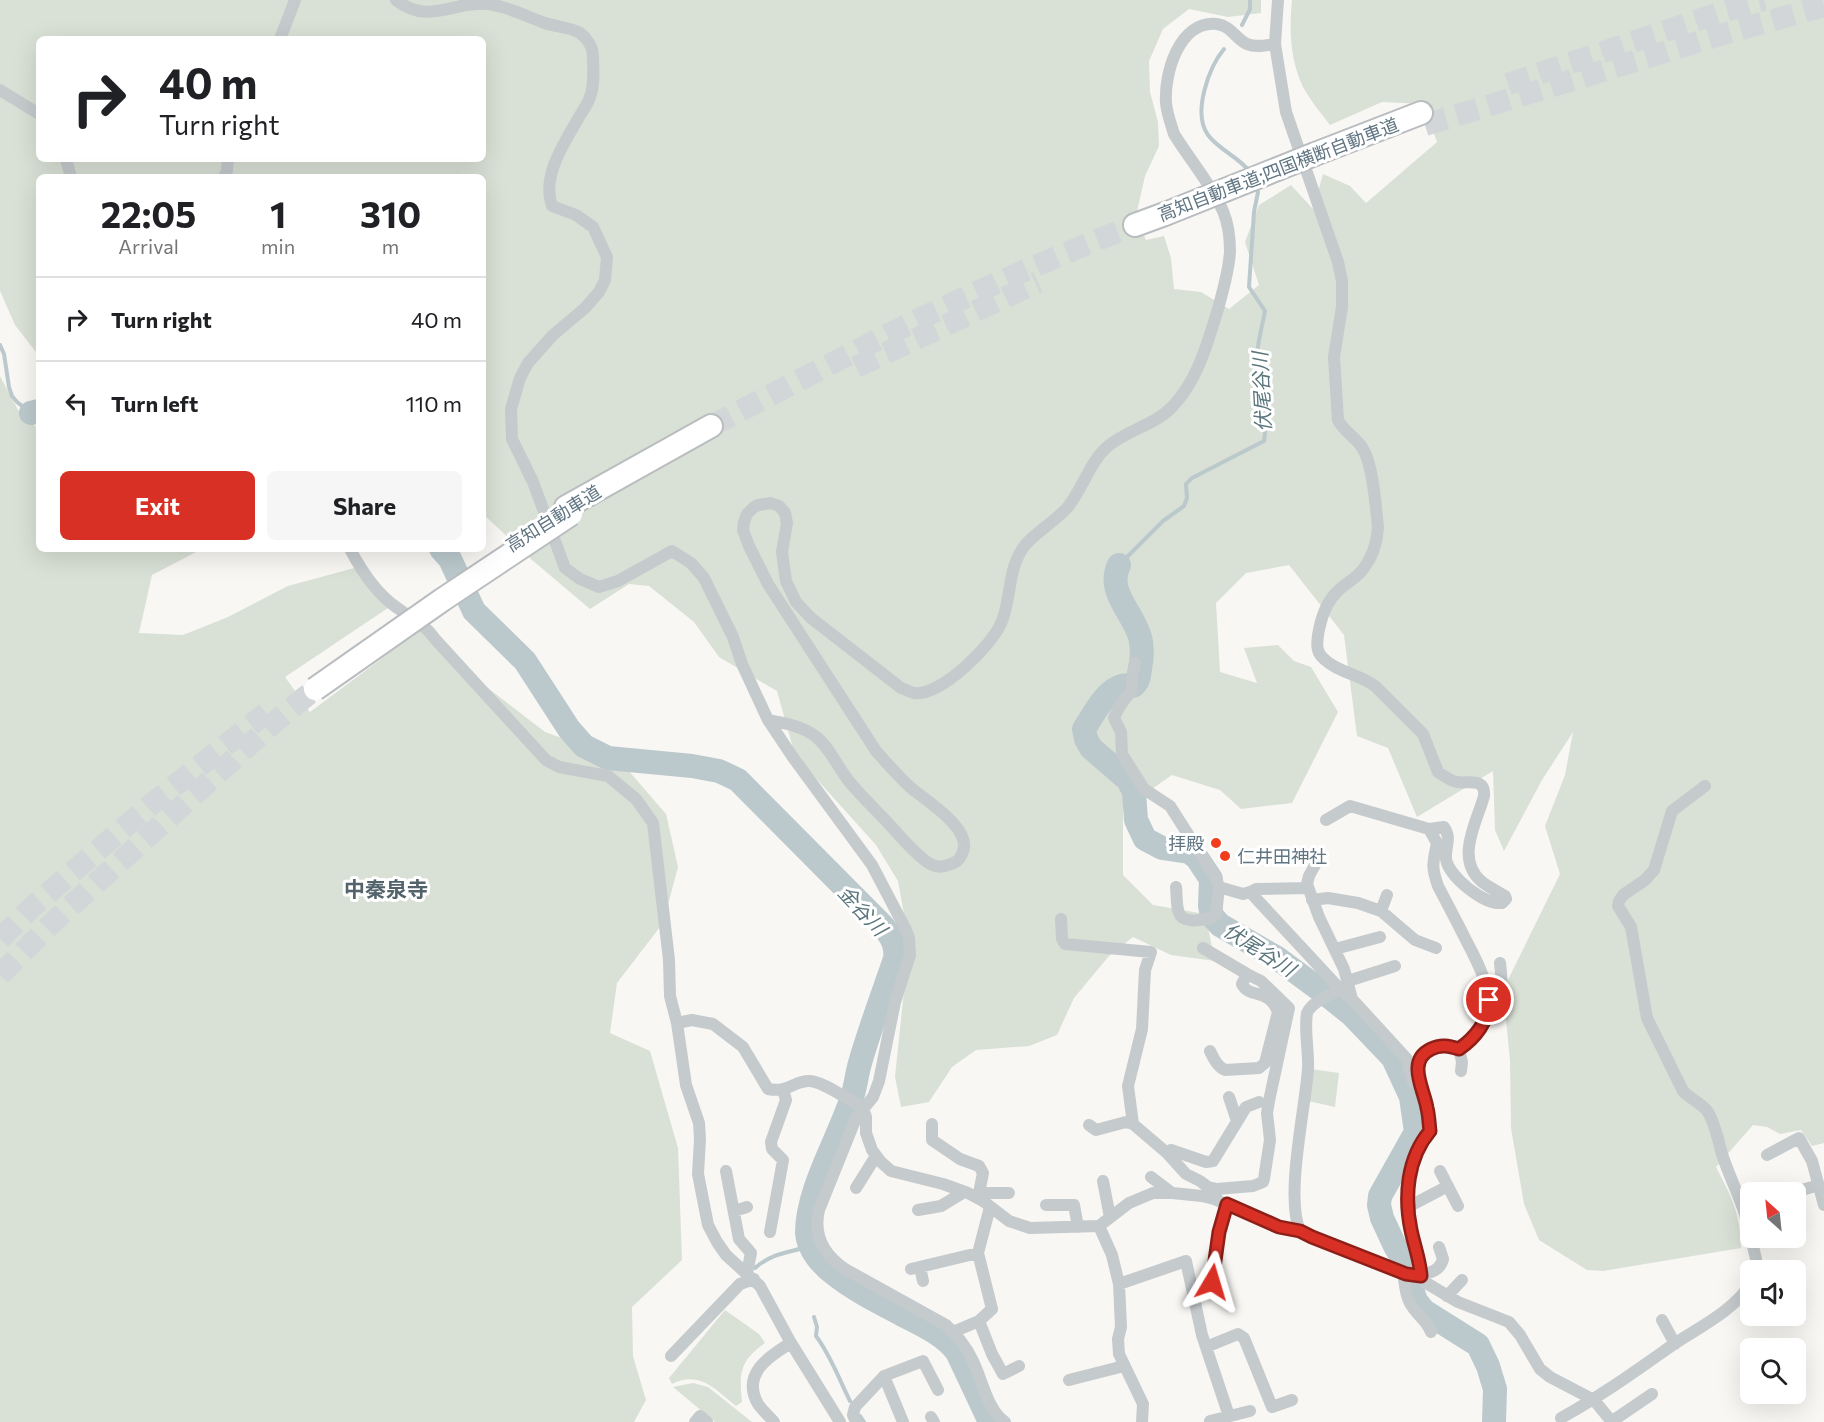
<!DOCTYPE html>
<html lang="en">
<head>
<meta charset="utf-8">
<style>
  :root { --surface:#fff; --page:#f6f6f6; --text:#202124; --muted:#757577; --line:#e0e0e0; --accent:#d93025 }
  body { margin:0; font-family:Commissioner,"Noto Sans JP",sans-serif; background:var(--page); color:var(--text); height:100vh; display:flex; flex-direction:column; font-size:22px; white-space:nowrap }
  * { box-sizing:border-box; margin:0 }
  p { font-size:20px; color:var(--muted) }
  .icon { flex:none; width:33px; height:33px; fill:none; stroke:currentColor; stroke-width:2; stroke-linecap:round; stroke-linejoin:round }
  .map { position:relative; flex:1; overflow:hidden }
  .details { position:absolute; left:36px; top:174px; width:450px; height:378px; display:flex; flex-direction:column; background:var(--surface); border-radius:9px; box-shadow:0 6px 24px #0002 }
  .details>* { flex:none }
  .top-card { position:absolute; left:36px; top:36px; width:450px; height:126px; border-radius:9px; box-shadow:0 6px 24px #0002; background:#fff; color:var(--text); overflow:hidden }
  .needle { width:39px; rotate:333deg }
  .tools { position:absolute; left:1740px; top:1182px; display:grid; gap:12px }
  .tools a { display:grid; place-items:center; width:66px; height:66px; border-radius:9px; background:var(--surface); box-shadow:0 6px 24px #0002; font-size:30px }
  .pin { position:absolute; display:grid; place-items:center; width:51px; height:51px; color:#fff; margin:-26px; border:3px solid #fff; border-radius:50%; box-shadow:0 2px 6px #0007 }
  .me { position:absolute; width:66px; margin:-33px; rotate:7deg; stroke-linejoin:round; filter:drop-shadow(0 0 4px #0008) }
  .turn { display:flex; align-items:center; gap:21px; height:126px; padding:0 24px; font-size:27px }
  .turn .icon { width:78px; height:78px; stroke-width:2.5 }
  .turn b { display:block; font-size:42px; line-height:51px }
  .eta { display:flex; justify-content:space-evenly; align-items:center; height:102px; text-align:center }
  .eta b { font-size:36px; font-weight:700; line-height:42px }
  .cta { display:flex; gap:12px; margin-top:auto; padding:12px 24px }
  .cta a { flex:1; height:69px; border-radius:9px; background:var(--accent); color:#fff; font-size:24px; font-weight:700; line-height:69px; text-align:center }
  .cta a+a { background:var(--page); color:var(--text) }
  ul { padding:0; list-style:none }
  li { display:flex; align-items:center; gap:18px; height:84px; padding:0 24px; border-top:2px solid var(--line) }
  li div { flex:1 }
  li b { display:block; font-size:22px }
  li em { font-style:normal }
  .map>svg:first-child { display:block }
  .green { fill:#d9e0d5; fill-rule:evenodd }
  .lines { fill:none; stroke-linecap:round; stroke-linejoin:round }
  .stream { stroke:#bbc9cd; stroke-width:4 }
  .river { stroke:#bbc9cd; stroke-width:24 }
  .motorway-tunnel { stroke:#d2d6d8; stroke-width:22; stroke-dasharray:22 11; stroke-linecap:butt }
  .motorway-casing { stroke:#b9bdc0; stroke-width:26 }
  .minor { stroke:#c5cacd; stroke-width:12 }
  .motorway { stroke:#fff; stroke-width:22 }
  .motorway-bridge-casing { stroke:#b9bdc0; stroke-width:26; stroke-linecap:butt }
  .motorway-bridge { stroke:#fff; stroke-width:22 }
  .route-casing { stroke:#8d1f18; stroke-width:15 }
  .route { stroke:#d93025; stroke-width:10 }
  .poi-dot { fill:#f13d1b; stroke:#fff; stroke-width:2 }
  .labels { text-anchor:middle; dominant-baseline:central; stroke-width:6; stroke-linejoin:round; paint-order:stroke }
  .street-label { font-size:18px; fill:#607582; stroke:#fff }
  .poi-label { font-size:18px; fill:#607582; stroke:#fff; text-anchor:end }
  .water-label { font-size:20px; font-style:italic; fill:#5b767c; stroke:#fff }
  .quarter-label { font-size:21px; font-weight:bold; fill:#53636c; stroke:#fff }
</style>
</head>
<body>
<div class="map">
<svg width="1824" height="1422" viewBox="0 0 1824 1422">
  <rect width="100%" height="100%" fill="#f8f7f4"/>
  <path class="green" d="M0,0H1261V13L1228,17L1189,9L1163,29L1149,61L1150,92L1158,122L1159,146L1145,176L1136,216L1146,240L1164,236L1171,258L1174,289L1201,292L1229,309L1259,285L1245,242L1259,205L1291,185L1313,209L1323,174L1350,186L1366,203L1437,142L1423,104L1382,102L1330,125C1321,113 1310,100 1303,87C1290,59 1289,30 1292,0H1824V1143L1812,1146L1801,1130L1780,1134L1767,1127L1753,1125L1716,1167C1732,1198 1740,1212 1741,1248L1603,1271L1587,1270L1539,1240L1524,1204L1511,1128L1510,1060L1503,990L1560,874L1545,826L1565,775L1573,732L1542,780L1504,851L1495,830L1493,771L1417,817L1388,748L1357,736L1344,635L1289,565L1246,573L1216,603L1220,672L1257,683L1244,648L1278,645L1294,661L1311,667L1338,712L1292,803L1241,809L1220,790L1172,775L1123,809V875L1153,905L1205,914L1215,961L1171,955L1133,937L1109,956L1074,998L1057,1035L1029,1046L976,1050L952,1067L929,1102L901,1107L895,1077L909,942L898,881L876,845L795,755L777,691L719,657L694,622L649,586L629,584L590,609L532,560L483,514V177H39V356L15,325L0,291ZM39,39H483V159H39Z
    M0,376L18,410L39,430V549H202L152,575L139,633L183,635L228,617L288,586L358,567L388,608L285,677L310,712L420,630L441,652L545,732L567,740L609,748L666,814L678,867L663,923L617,983L610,1033L650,1051L678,1148L682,1260L632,1307L633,1356L646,1400L634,1422H0Z
    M1311,1069L1339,1073L1335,1107L1308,1101Z
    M725,1310L759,1334L765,1343C740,1361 739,1372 742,1402L736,1406C716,1390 700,1370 672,1384L669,1378Z
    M693,1383L708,1387L752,1422H715L673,1387Z"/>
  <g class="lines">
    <path class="stream" d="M1242,25L1250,9V0
      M1224,49C1209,67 1192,113 1208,135C1219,150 1239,157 1250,172
      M0,345L4,354L9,387L12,396L17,402L31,413
      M1119,565L1163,521L1184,506L1187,498L1186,484L1192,478L1264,441C1268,418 1259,406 1257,385C1253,360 1260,336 1265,311L1249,287L1254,212L1258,192L1256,187
      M755,1268C773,1252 789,1253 810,1246
      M814,1317L817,1327L816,1336C831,1356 839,1379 850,1401
      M860,1416L864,1422"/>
    <path class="river" d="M31,413L39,411
      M441,549L450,559L474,611L525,661L569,729L584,746L608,758L692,766L719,771L738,780L883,926C891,936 897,945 895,959C883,994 870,1028 860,1063C857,1073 856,1084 853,1094C840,1137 807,1188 807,1233C808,1249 822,1265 834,1274C854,1290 878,1302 901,1314C920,1324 944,1334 957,1352L990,1422
      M1119,565C1106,592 1133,612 1140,637C1143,648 1142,659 1140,669C1139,676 1139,681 1133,686C1109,680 1095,713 1084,729L1086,739L1091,748L1128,780L1134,792L1136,820L1145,839L1162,848L1189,852L1197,858L1211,879L1210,906L1212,916L1220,925L1277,958L1327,995L1352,1015L1393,1058L1411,1097L1416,1132L1380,1196L1379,1205L1382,1218L1395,1246L1409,1269L1412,1289L1416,1301L1424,1311L1478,1345L1488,1366L1495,1389L1494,1422"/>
    <path class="motorway-tunnel" d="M1508,84L1725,11L1764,0
      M1425,125L1730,32L1824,6
      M856,367L1038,282
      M711,426C771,395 830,364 889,334C969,294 1051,258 1135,225
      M0,939L31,908L148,807L266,713
      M0,975L50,925L278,719L315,689"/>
    <g class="motorway-casing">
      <path id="motorway" d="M1315,154L1421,113
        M1135,225L1165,214
        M566,507L711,426"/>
    </g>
    <path class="minor" d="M396,0C429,26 454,0 488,4C508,6 527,17 545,23C556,27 571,27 580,33C587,38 593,47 593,56C593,70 595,84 590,97C588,104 583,110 579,117C565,142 541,176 552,206L576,215L593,227L607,257L605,280L599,292L585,308L553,335L528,363L520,378L511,409L512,439L533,482L565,568L580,579L599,587L618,581L672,551L691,563L704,578L733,637L742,664L768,720L792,756L872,865L905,928L909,938L910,955L895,1002L879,1081L873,1097L856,1118L819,1210C813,1236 824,1255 845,1269L946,1325C957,1335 965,1345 972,1359C982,1378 987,1410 1005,1422
      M1278,0L1275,44L1286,112L1338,262L1342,281V307L1334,357L1338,420C1343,431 1357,438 1363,449C1373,465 1376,508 1378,528C1377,542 1373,556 1364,568C1358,577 1348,582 1340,589C1326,601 1321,618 1318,635C1317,643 1316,651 1322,657C1336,672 1359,674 1375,686L1423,734L1438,772C1443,775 1450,781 1457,782C1468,784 1486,777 1484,796C1477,822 1455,858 1481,881C1488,887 1497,891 1505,896L1506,899L1502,903C1484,905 1449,877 1446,859C1445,846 1452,839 1444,827L1429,829L1437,843C1433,863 1431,866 1438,886C1448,905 1458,924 1468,944C1489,984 1504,1019 1459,1049C1448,1046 1437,1044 1427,1051C1408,1065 1425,1090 1427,1108C1429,1116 1429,1124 1430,1131C1400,1166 1406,1213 1417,1253C1419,1262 1419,1272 1423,1281L1458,1302L1509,1322L1520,1335L1540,1369L1550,1377L1594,1400L1612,1422
      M280,39L295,0
      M0,90L39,114
      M66,159L71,177
      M224,177L227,171L228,159
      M350,549C361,570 376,593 396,607C412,619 423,622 435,639L546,760L559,767L608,776L636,799L653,823L669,960L670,996L677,1023L686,1085L699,1123L700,1139L698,1174L708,1225L717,1242L726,1255L760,1286L791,1343L840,1422
      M1135,663L1132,678V691C1124,699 1118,707 1114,718L1121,732L1122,754L1144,789L1170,806L1216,878L1219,887L1243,894L1250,892L1341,990L1352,999
      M768,720C784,723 802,726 815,736C829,746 837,766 848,780C860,795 875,809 888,823C900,836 912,851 927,862C933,866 941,868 948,865C955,863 959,861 962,854C975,830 926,801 910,787C898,776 887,763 876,751L768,584L749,546L743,530L744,522L747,514L753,508L758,505L771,503L779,506L785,513L787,523L782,552L786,581L796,602L811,618L901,688C905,689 910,692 914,693C940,697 993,645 1002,621C1012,596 1007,567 1026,544C1038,531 1055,521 1067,508C1082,490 1090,462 1107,447C1126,430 1154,426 1172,407C1198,380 1207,344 1218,309C1223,290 1229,271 1230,251C1230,238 1228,223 1223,211C1211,184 1190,160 1174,134C1171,124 1167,114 1166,103C1164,74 1179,20 1217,24C1231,26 1236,39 1247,44C1256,48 1266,45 1275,44
      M1705,786L1672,811L1654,870L1645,880L1623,895L1619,901L1618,906L1631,927L1647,1018L1683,1091C1690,1099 1702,1103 1708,1112C1716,1125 1718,1142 1723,1157C1732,1184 1746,1208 1750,1236
      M1326,820L1350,806L1429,829
      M1315,865L1309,876L1307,884L1319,917L1344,969L1352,999L1407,1059L1413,1082
      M1176,887C1177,895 1176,906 1179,913C1184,925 1208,920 1216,915L1219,887
      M1250,892L1256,889L1308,888
      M1312,900L1328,898L1358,903L1381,911L1415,940L1436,948
      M1381,911L1387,895
      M1061,919L1062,939L1065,944L1151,952L1145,970L1142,1029L1128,1086L1133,1124L1167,1153L1186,1174L1200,1181L1208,1187L1217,1189L1216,1195
      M1203,948L1247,974
      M1335,949L1380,937
      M1348,981L1395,966
      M1488,1010H1491C1505,996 1502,982 1500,963
      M677,1023L692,1020L713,1024L743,1047L768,1089C789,1093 793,1081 809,1081C822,1081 845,1098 857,1104L863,1108L866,1117V1133L872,1150L881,1162L891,1171L943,1184L968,1193L983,1201L1009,1221L1030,1228L1099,1226L1129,1203L1153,1193H1172L1202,1196L1214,1199L1279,1227L1300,1231L1312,1237L1406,1274C1419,1276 1439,1275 1443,1259L1439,1247
      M1459,1049L1462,1062L1461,1071
      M1210,1051C1214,1059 1217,1066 1225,1070L1259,1068L1265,1063L1278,1012C1276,1007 1273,1002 1269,999C1260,992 1247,995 1242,984L1247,974L1261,981L1289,1008L1269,1101L1267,1113L1270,1140L1264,1179L1263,1182L1253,1186L1217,1189
      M1229,1097L1237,1121
      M932,1124V1140L960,1159L979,1166L983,1173L978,1198
      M1089,1125L1096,1130L1126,1122L1133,1124
      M1167,1153L1171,1150L1206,1162L1213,1161L1246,1107L1259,1102
      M1767,1155L1799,1138L1812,1161L1824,1205
      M726,1171L739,1239L751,1253L747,1273
      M1440,1171L1458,1206
      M1151,1177L1172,1193
      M1103,1181L1110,1217
      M856,1188L876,1156
      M1795,1192L1819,1185
      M978,1198L987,1193H1009
      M1046,1205H1074L1078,1227
      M1408,1207L1448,1186
      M918,1210L941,1206L964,1192
      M734,1211L747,1207
      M1099,1226L1112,1255L1119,1284L1121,1327L1118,1339L1119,1354L1143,1404L1142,1422
      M1300,1231C1285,1197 1305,1110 1308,1069C1309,1051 1304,1031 1307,1013C1311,1003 1331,993 1341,990
      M770,1232L783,1160L772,1149L771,1142L786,1100L783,1090
      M1751,1238L1756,1259V1270
      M920,1267L923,1281
      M911,1269L978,1253
      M1403,1273C1405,1282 1405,1293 1409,1301C1415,1315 1425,1317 1431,1332
      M1212,1282L1219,1232L1227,1204
      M1119,1284L1186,1261L1202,1335L1229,1416
      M1447,1296L1462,1280
      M1662,1320L1675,1344
      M979,1321L992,1354L1003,1374L1019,1366
      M953,1332L979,1321L992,1309L978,1253L990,1207
      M1206,1347L1238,1334L1244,1338L1272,1407L1292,1400
      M671,1356L740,1284L754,1279
      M884,1376L903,1422
      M1069,1380L1124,1366
      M931,1417L934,1422
      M1561,1418C1601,1396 1637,1370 1674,1344C1698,1328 1736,1309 1750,1284
      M1210,1421L1250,1411
      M695,1422L700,1416L707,1422
      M774,1422C769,1416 762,1410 758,1404C741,1374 769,1356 791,1343
      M856,1422L853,1415L855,1407L884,1376L923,1361L938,1390
      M1611,1422L1652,1394"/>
    <use href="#motorway" class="motorway"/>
    <g class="motorway-bridge-casing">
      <path id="motorway-bridge" d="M1165,214L1315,154
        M315,689L442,600L571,514"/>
    </g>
    <use href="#motorway-bridge" class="motorway-bridge"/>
  </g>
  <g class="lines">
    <g class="route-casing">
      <path id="route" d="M1212,1282L1219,1232L1227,1204L1279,1227L1300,1231L1312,1237L1406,1274L1421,1276C1420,1260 1414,1245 1411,1230C1404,1197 1407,1158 1430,1131C1429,1124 1429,1116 1427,1108C1424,1089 1406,1061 1431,1049C1441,1044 1449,1046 1459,1049C1475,1038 1489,1021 1489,1000"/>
    </g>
    <use href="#route" class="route"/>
  </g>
  <g class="poi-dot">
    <circle cx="1216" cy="843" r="6"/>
    <circle cx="1225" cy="856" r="6"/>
  </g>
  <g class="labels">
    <g class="street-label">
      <text transform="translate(1278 169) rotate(-21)">高知自動車道;四国横断自動車道</text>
      <text transform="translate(553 518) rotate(-32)">高知自動車道</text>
    </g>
    <g class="poi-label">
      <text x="1204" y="843">拝殿</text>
      <text x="1237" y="856" text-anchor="start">仁井田神社</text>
    </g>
    <g class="water-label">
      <text transform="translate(1261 392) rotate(-93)">伏尾谷川</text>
      <text transform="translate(863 910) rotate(47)">金谷川</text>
      <text transform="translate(1260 949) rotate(33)">伏尾谷川</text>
    </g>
    <g class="quarter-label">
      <text x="386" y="888">中秦泉寺</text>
    </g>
  </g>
</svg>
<div class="tools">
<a><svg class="needle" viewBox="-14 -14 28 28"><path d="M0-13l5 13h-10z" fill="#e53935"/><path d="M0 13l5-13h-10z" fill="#757577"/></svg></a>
<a><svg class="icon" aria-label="sound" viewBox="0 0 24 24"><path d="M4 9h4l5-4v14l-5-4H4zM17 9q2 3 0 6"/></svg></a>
<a><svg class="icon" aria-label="search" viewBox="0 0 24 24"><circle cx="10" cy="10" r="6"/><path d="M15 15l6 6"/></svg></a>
</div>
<div class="pin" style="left:1489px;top:1000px;background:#d93025"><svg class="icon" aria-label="arrive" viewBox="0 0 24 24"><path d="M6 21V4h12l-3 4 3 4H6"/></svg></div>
<svg class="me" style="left:1212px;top:1282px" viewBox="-20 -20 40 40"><path d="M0-17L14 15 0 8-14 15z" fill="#d93025" stroke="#fff" stroke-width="4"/></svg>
<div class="top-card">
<div class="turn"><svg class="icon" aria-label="right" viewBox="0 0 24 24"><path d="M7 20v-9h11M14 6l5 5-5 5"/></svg><div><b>40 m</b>Turn right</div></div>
</div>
<section class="details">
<div class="eta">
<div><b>22:05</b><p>Arrival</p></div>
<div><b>1</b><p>min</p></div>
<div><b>310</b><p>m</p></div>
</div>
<ul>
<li><svg class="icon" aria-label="right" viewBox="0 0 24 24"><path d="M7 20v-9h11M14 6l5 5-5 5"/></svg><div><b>Turn right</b></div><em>40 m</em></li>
<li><svg class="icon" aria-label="left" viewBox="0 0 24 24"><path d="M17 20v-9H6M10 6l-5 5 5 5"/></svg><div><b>Turn left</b></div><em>110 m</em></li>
</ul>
<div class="cta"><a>Exit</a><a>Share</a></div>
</section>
</div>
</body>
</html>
